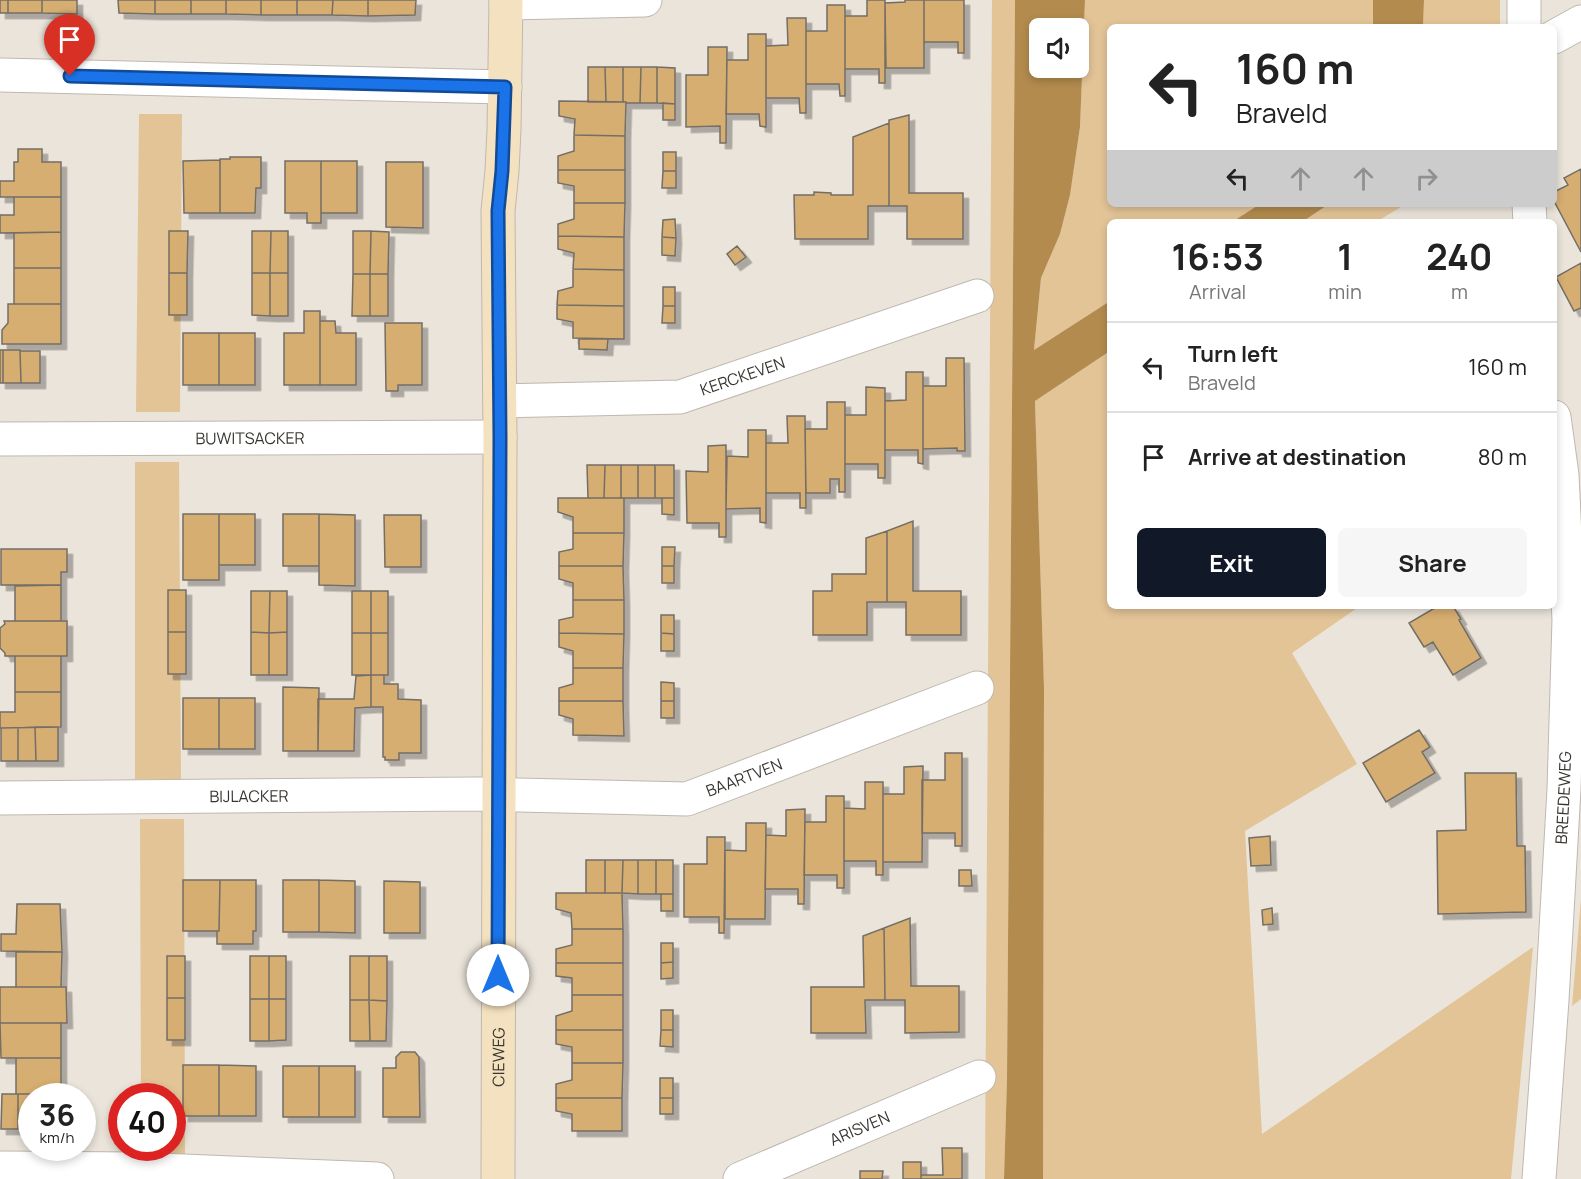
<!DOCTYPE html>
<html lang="en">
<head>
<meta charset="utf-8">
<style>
  :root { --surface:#fff; --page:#f6f6f6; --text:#222; --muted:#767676; --line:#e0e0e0; --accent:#111827 }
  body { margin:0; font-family:Manrope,sans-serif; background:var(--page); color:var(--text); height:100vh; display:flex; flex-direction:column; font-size:22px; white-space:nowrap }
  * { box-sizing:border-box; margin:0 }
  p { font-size:20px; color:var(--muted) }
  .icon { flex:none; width:33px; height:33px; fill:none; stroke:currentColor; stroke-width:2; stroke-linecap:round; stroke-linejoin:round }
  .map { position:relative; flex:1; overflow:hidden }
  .sheet { position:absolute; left:1107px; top:219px; width:450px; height:390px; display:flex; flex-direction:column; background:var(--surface); border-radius:9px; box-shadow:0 3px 9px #0003 }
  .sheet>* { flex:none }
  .guide { position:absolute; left:1107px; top:24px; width:450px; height:183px; border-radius:9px; box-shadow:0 3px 9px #0003; background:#fff; color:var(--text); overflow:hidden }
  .buttons { position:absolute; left:1029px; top:18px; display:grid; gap:12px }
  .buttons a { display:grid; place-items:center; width:60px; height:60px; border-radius:9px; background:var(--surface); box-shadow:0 3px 9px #0003; font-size:30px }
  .speed { position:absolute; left:18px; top:1083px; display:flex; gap:12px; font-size:30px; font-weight:700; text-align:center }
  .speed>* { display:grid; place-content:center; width:78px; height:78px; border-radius:50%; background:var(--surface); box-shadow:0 3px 9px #0003; line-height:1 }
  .speed small { font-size:15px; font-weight:400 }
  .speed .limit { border:9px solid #d22; background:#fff; color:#111 }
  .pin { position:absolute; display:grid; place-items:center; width:51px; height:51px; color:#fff; margin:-62px -26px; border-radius:50% 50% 50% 0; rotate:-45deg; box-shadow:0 0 6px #0007 }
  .pin .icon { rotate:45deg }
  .me { position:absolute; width:66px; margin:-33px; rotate:0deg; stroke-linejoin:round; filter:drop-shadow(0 0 4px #0008) }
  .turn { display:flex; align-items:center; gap:21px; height:126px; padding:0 30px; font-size:27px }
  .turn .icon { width:78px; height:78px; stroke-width:2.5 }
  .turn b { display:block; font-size:42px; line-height:51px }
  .lanes { display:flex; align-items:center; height:57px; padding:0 30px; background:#0003; justify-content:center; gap:30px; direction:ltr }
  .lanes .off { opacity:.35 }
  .eta { display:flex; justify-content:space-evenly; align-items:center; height:102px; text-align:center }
  .eta b { font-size:36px; font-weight:700; line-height:42px }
  .button { display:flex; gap:12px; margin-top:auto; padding:12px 30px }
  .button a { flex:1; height:69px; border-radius:9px; background:var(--accent); color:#fff; font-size:24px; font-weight:700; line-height:69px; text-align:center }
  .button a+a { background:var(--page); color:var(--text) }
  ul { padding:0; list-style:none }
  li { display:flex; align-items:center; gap:18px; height:90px; padding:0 30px; border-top:2px solid var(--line) }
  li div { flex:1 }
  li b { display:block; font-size:22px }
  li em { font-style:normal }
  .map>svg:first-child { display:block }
  .green { fill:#e3c497 }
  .water { fill:#b38b4e; fill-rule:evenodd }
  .building { fill:#d7ae71; stroke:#746e65; stroke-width:1.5; filter:url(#shadow) }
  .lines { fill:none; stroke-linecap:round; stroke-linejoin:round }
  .street-casing { stroke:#bfb8af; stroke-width:35 }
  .secondary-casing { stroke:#bfb8af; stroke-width:35 }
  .street { stroke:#fff; stroke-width:33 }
  .secondary { stroke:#f4e1bf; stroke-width:33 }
  .route-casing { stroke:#114b97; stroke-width:15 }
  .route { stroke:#1a73e8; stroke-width:10 }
  .labels { text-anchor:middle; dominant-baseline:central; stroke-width:4.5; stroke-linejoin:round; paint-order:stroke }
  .street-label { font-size:16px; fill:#383531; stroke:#fff }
</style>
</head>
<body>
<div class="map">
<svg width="1581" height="1179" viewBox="0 0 1581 1179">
  <defs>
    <filter id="shadow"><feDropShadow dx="5.5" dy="5.5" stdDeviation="0" flood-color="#0004"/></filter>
  </defs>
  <rect width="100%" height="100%" fill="#eae4da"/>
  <path class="green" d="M992,0H1015L1007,1079L1004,1179H985Z
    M1085,0H1373V27H1110V204H1260L1232,222H1110V301L1034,350L1041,278L1060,234L1070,195L1080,127Z
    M1424,0H1500V27H1423Z
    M139,114H182L180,412H136Z
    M1329,204H1406L1376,222H1302Z
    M1110,351V606H1360L1292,653L1357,764L1245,831L1262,1134L1533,947L1511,1179H1043L1044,687L1035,401Z
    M135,462H179L181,779H135Z
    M140,819H184L185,1160H141V1148H172V1096H141Z
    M1581,899V999L1572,1006Z"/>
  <path class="water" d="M1015,0H1085L1080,127L1070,195L1060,234L1041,278L1034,350L1110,301V351L1035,401L1044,687L1043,1179H1004L1007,1079ZM1040,28H1078V68H1040Z
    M1373,0H1424L1423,27H1373Z
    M1260,204H1329L1302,222H1232Z"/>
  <path class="building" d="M0,0H8V13H0Z
    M8,0H42V13H8Z
    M42,0H77V14L42,13Z
    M118,0H155V14L119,13Z
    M155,0H191V14H155Z
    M191,0H226V14H191Z
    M226,0H261V15L226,14Z
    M261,0H297V15H261Z
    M297,0H333L332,15H297Z
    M333,0H368V16L332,15Z
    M368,0H416L415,15L368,16Z
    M867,0H885V83H879V69H845V16H867Z
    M905,0H924V68H886L885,3L905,2Z
    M924,0H964V53H958V42H924Z
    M827,5H845V96H840L839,84H806V31H827Z
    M787,18H806V113H800L799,98H766V46L788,45Z
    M748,34H766V127L760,126L759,114H726L727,60H748Z
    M708,47H727L726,143H720V126L686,127V75H708Z
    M588,67H605L606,102H588Z
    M605,67H623V102H606Z
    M623,67H641L640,103H626V102H623Z
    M641,67H657V103H640Z
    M657,67L675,68V104L657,103Z
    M559,101L626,102L625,136L574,135L575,119L559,116Z
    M663,103L675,104V120H663Z
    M909,115V193H963V239H907V206H889V120Z
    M889,123V206H868V239H795L794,195H814V192L831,193V195H853V137Z
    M574,135L625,136V170H558V156L574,151Z
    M18,149H42V162H61V197H0V181H14V162H18Z
    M663,152H676V171H663Z
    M230,157H261V188H256L255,213H220V159H230Z
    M220,160V213H184L183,161Z
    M285,161H321V223H307V213H285Z
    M321,161H357V213H321Z
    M386,162H423V228L386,227Z
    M1581,169V252L1554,201V192L1568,185L1564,178Z
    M558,170H625V203H574V186L558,183Z
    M663,171H676V188H662Z
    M14,197H61V232L0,233V215H14Z
    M574,203H625L624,237L558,236V224L574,219Z
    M675,219L676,238L662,237L663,220Z
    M169,231H188L187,273H169Z
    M252,231H271L270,273H252Z
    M271,231H288V273H270Z
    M353,231H371L370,274H353Z
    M371,231L389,232L388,274H370Z
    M61,232V268H14V233Z
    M558,236L624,237V270L573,269L574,253L558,249Z
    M662,237L676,238L675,256L662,255Z
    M737,246L746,257L735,265L727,254Z
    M1581,263V308L1574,311L1556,277Z
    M14,268H61V304H14Z
    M573,269L624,270V306L557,305L558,291L573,287Z
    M169,273H187V315H169Z
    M252,273H270V316L252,315Z
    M270,273H288V316H270Z
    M353,274H370V316H352Z
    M370,274H388V316H370Z
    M663,287H675V306H663Z
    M8,304H61V344H2V330L8,323Z
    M557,305L624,306V339L573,338V322L557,319Z
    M663,306H675V323H662Z
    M304,311H320V385H284V333H304Z
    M320,321H335L336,333H356V385H320Z
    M385,323H422V385H398V391H386Z
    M183,333H219V385H183Z
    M219,333H255V385H219Z
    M579,339H608L607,350L579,349Z
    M0,350H3V383H0Z
    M3,350H20L21,383H3Z
    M20,351H40V383H21Z
    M946,358H964L965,451H957V448L923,449V386H946Z
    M906,372H923V464L918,463V450H885V401L906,400Z
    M866,387L885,388V478H878V464H845V415H866Z
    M827,402H845V492H839V479H830V493H806L805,429H827Z
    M787,416H805L806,508H800V493H766V443H788Z
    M748,430H766V523L760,522V508L726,509L727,456L748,457Z
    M726,445V537H719V523H687L686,471L708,472V446Z
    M587,465H605L604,498H588Z
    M605,465H621V498H604Z
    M621,465H638V498H621Z
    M638,465H655V498H638Z
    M655,465H674V498H655Z
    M558,498H624V533H573V517L558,512Z
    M662,498H674V515L662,514Z
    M183,514H219V580H183Z
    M219,514H255V565H219Z
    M283,514H319V566H283Z
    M319,514L355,515V586L319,585Z
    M384,515H421V567H385Z
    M913,521V591H961V635H906V602H887V531Z
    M887,531V602H867V635H813V591H832V574H866V538Z
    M573,533H624L623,566H559V552L573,549Z
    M662,547H675L674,566H662Z
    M1,549H67V572H61V585H1Z
    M559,566H623L624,600H573V583L559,579Z
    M662,566H674V583H662Z
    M61,585V621H15V586Z
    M168,590H186V632H168Z
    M251,591H270L269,633L251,632Z
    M270,591H287V632L269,633Z
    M352,591H371V633H352Z
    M371,591H388V633H371Z
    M573,600H624V634L559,633V620L573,617Z
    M1438,606H1453L1461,619L1459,620L1481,658L1453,675L1433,642L1424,647L1409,623Z
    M661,615H674V634L661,633Z
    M4,621H67V656H5V653L0,648V628L5,624Z
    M168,632H186V674H168Z
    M251,632L269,633V675H251Z
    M287,632V675H269V633Z
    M352,633H371V675H352Z
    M371,633H388V675H371Z
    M559,633L624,634L623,668H573V651L559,647Z
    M661,633L674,634V651H661Z
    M15,656H61V692H15Z
    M573,668H623V701H559V688L573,684Z
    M371,675V707L355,708L354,751H318V699H354L356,676Z
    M371,675H384V684H398V699L421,700V753H399V760H385V757H383V707H371Z
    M661,682L674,683V701H661Z
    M283,687L319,688L318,751H283Z
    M15,692H61V727L0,728V712H15Z
    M183,698H219V749H183Z
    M219,698H255V749H219Z
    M559,701H623L624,736L573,735V719L559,715Z
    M661,701H674V718H661Z
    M35,727L36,761H18V728Z
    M35,727H58V761H36Z
    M1,728H18V761H1Z
    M1419,730L1430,747L1422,752L1435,773L1386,802L1363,763Z
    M945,753H962V846H955V833H922V780H945Z
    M923,766L922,862H883V794H904V767Z
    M1465,773H1516L1517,846H1525L1526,912L1438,914L1437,831L1466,830Z
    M865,782H883V875H876V861H844V808L865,809Z
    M826,796H844V888H837V875H804L805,822H826Z
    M805,809L804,904H798V889H765L766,835L786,836V810Z
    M746,823H766L765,919H725V850L746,851Z
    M1270,836L1271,865L1251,866L1249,838Z
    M707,837H725L724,933H719V917H684V864H707Z
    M586,860H605V893H586Z
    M605,860H623L622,893H605Z
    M623,860H638V894L622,893Z
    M638,860H656V894H638Z
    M656,860H673V894H656Z
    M959,870H971L972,886H959Z
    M183,880H220L219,931H183Z
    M220,880H256V931H253V944H217V931H219Z
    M283,880H319V932H283Z
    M319,880L355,881V933L319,932Z
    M384,881L420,882V933H384Z
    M556,893H622L623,929H572L571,913L556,909Z
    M661,894H673V911H661Z
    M17,904H60L62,952L1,951V934H16Z
    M1272,908L1273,924L1263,925L1262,910Z
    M910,918L911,986H959V1032L905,1033V1000H885L884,928Z
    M884,928L885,1000H865L866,1033H811V987H864L863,936Z
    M572,929H623V963H556V949L572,945Z
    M661,943H673V962L661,963Z
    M16,952H62L61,987H16Z
    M167,956H185V998H167Z
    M250,956H269V999H250Z
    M269,956H286V999H269Z
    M350,956H369V1000H350Z
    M369,956H387V1001L369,1000Z
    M673,962V978L661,979V963Z
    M556,963H623V995H572V978L556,976Z
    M0,987H66L67,1023H0Z
    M572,995H623V1030H556V1016L572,1011Z
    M167,998H185V1040H167Z
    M250,999H269V1041H250Z
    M269,999H286V1040L269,1041Z
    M350,1000H369L370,1041H350Z
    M369,1000L387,1001L386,1041H370Z
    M661,1010H673V1030H661Z
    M0,1023H61V1058H1Z
    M556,1030H623V1063H572V1047L556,1044Z
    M661,1030H673V1047L660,1046Z
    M401,1052H415L419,1057L420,1117H383V1068H396V1057Z
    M16,1058H61V1087L66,1086L65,1094H16Z
    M572,1063H623L622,1098H556V1084L572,1080Z
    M183,1065H219V1116H183Z
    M219,1065L256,1066V1116H219Z
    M283,1066H319V1117H283Z
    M319,1066H355V1117H319Z
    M660,1078H673V1098H660Z
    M2,1094H18V1129H1Z
    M18,1094H36V1096H32V1129H18Z
    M556,1098H622V1131H572V1114L556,1111Z
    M660,1098H673V1114H660Z
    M942,1148H962V1179H921V1175H943Z
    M903,1162H921V1179H903Z
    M860,1171H883L882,1179H860Z"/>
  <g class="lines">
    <g class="street-casing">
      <g id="street">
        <path d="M506,3L645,0"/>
        <path d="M1524,27V0"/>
        <path d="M1554,37L1581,22"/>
        <path d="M0,75L505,87"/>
        <path d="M1529,204L1530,222"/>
        <path id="s1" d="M500,401L680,397L977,296"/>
        <path id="s2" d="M0,439L500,437"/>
        <path id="s3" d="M0,798L476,794L687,799L977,688"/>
        <path d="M0,1168L136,1169L377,1179"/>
        <path id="s4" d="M740,1179L979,1077"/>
        <path id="s5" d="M1539,1179L1552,1000L1564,789L1569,620L1562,475L1554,417"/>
      </g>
    </g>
    <g class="secondary-casing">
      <g id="secondary">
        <path id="s6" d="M498,1179L500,437L498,211L502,171L504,130L506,0"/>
      </g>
    </g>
    <use href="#street" class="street"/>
    <use href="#secondary" class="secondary"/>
  </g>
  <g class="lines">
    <g class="route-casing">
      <path id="route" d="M70,76L505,87L502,171L498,211L500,437L498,975"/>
    </g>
    <use href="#route" class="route"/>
  </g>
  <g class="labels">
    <g class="street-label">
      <text stroke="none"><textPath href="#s1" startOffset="246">KERCKEVEN</textPath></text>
      <text stroke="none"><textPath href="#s2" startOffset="250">BUWITSACKER</textPath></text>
      <text stroke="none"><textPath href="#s3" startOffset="748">BAARTVEN</textPath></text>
      <text stroke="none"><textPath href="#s3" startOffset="249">BIJLACKER</textPath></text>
      <text stroke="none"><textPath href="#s5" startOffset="382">BREEDEWEG</textPath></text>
      <text stroke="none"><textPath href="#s6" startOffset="122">CIEWEG</textPath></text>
      <text stroke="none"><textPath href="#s4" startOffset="130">ARISVEN</textPath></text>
    </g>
  </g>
</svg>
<div class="buttons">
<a><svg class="icon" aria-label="sound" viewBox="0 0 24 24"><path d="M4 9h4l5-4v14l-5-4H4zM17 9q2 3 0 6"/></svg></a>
</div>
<div class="speed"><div>36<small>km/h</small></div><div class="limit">40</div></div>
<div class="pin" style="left:70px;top:76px;background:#d93025"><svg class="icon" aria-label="arrive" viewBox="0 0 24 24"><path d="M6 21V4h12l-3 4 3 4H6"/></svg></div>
<svg class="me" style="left:498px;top:975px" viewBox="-20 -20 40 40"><circle r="19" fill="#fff"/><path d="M0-13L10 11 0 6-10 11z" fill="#1a73e8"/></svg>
<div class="guide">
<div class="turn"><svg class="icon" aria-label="left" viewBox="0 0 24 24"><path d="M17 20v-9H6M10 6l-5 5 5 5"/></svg><div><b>160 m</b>Braveld</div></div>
<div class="lanes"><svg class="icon" aria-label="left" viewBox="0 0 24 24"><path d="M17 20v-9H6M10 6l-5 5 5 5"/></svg><svg class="icon off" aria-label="ahead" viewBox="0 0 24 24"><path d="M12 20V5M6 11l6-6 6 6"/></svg><svg class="icon off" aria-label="ahead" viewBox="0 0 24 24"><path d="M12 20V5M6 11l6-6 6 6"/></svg><svg class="icon off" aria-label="right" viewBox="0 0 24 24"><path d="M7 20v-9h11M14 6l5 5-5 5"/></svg></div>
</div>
<section class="sheet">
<div class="eta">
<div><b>16:53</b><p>Arrival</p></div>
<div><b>1</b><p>min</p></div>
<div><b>240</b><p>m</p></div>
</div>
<ul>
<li><svg class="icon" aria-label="left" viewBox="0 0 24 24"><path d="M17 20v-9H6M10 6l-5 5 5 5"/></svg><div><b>Turn left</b><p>Braveld</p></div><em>160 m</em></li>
<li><svg class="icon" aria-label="arrive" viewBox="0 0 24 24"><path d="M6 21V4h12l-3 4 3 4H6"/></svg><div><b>Arrive at destination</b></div><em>80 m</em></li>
</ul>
<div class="button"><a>Exit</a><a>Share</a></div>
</section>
</div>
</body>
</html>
